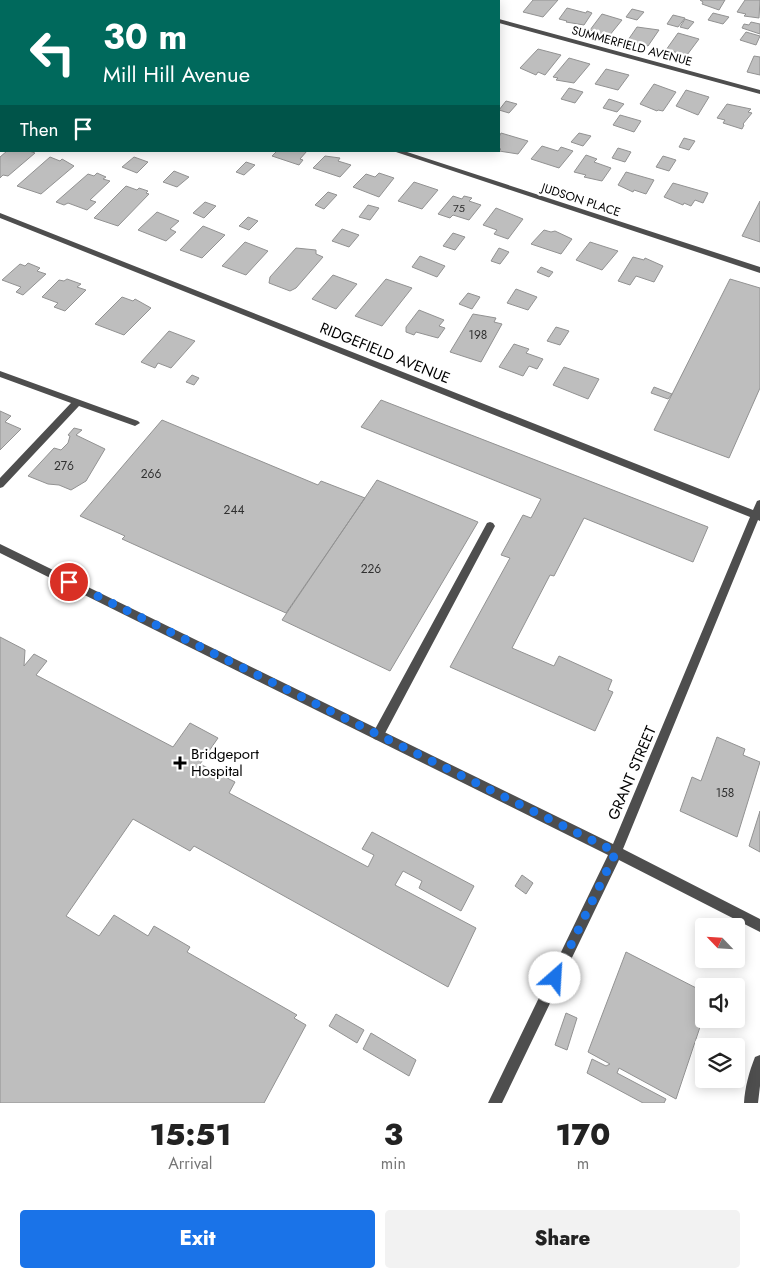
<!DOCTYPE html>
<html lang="en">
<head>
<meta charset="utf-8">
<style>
  :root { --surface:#fff; --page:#f2f2f2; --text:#222; --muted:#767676; --accent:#1a73e8 }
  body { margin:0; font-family:Jost,sans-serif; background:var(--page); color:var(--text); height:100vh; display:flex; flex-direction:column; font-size:19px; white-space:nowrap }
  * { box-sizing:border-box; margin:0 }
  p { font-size:16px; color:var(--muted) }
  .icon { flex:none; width:28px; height:28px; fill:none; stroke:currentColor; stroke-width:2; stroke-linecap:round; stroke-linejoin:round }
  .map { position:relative; height:1103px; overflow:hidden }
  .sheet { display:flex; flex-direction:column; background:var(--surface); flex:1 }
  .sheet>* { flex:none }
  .banner { position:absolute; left:0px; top:0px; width:500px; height:152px; box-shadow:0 2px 12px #0003; background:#00695c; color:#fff; overflow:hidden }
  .needle { width:32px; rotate:295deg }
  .fabs { position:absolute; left:695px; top:918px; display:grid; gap:10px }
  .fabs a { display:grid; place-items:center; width:50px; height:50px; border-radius:5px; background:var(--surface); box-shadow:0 2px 12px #0003; font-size:25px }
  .pin { position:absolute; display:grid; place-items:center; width:42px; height:42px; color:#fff; margin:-21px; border:2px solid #fff; border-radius:50%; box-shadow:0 1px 5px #0007 }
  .me { position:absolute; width:55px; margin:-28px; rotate:26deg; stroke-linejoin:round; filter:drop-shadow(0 0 4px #0008) }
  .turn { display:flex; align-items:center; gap:18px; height:105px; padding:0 20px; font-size:22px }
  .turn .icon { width:65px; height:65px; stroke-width:2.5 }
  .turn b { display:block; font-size:35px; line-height:42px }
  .then { display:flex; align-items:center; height:48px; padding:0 20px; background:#0003; gap:10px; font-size:19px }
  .eta { display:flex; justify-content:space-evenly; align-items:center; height:85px; text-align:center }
  .eta b { font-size:30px; font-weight:800; line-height:35px }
  .primary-button { display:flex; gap:10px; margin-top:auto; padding:10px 20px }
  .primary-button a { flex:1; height:58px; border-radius:5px; background:var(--accent); color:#fff; font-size:20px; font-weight:800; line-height:58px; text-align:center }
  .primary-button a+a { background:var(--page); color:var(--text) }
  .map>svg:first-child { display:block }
  .building { fill:#bebebe; stroke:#929292 }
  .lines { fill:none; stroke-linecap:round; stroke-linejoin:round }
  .service { fill:#4e4e4e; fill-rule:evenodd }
  .minor { fill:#4e4e4e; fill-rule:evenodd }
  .route { stroke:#1a73e8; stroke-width:9; stroke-dasharray:0 16.2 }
  .poi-dot { fill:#000; stroke:#fff; stroke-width:2 }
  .labels { text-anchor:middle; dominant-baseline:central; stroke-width:4.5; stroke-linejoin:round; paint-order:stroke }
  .far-number-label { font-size:11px; fill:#303030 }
  .far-street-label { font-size:12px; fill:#000; stroke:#fff }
  .number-label { font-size:12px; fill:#303030 }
  .street-label { font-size:15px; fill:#000; stroke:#fff }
  .poi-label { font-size:15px; fill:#000; stroke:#fff; text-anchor:start }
</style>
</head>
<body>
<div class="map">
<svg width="760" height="1103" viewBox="0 0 760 1103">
  <rect width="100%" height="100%" fill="#fff"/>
  <path class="building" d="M533,0H558L543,17L523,12Z
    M700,0H725L719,10L702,4L703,2Z
    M745,0H760L759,18L744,16L746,14L737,12Z
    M567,8L586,13L587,11L592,13L584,25L566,22L567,21L559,19Z
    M632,9L644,12L637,20L626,17Z
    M713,13L729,17L723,24L708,20Z
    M602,14L622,20L609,36L590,30Z
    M673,15L685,18L678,27L667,24Z
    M685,19L694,22L688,29L680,27Z
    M751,22L760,24V34L742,28L744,24L749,25Z
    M637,27L659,30L648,46L628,40Z
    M746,32L760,36L756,45L740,40Z
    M678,33L699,39L687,55L666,50Z
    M538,49L561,55L545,75L538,72L536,75L520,68Z
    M754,56L760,57V75L747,72Z
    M569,58L590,64L574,83L556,80L558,78L553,77Z
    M606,69L629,75L618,90L595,84Z
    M654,84L676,92L663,111L658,110L657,111L640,104Z
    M569,88L583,92L575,103L561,99Z
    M686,90L709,97L698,115L676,106Z
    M609,99L624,104L617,112L603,108Z
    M506,101L517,104L509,113L499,110Z
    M727,104L751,109L748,112L752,113L743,124L744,125L742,129L723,123L725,120L717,118Z
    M620,115L641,121L634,132L613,125Z
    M501,133L528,141L518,154L499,151L501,149L499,148V137Z
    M579,133L591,136L583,146L571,142Z
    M684,138L695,141L689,150L679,147Z
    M542,146L558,151L561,147L573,151L559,168L531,159Z
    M618,148L631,152L625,162L612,158Z
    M7,151H29L35,153L8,176L3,175L0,178V157Z
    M277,151H307L300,159L303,160L299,165L272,156Z
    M586,155L597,159L594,162L611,168L602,181L584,177L586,175L574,172Z
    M325,156L340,158L338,161L351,165L340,177L313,168Z
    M663,156L676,160L669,171L656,167Z
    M50,157L60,161L62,159L74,166L41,194L17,186Z
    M134,157L148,162L137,173L122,167Z
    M246,162L255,165L244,175L236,172Z
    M174,171L189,177L177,187L163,182Z
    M626,172L654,180L646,194L634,190L633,192L618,185Z
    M97,173L106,177L103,179L110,181L90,200L96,202L87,210L68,203L64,205L56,202L88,174L94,176Z
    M379,173L394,178L379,197L353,187L366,174L375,177Z
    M414,182L438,190L422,209L398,201Z
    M673,183L708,193L703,203L695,200L691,206L684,203L683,205L664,197Z
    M126,186L137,190L139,188L148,191L146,193L149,194L118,226L94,218Z
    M328,192L337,195L324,209L315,205Z
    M453,196L462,199L464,196L472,198L469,201L481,205L469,220L453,215L450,218L438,214Z
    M760,201V242L742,236Z
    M205,202L216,206L204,218L193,213Z
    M368,205L379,208L370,220L359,217Z
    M496,208L523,219L508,239L494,234L497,230L483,225Z
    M157,212L179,221L170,229L176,232L166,241L138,230Z
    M248,217L258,221L249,230L239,226Z
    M203,226L225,235L202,258L180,250Z
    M342,229L359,235L349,247L332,241Z
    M544,230L551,232L555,231L572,239L561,254L531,244Z
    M453,233L465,237L455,250L443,246Z
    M245,242L268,251L246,275L222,266Z
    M590,242L618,251L602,270L576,260Z
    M296,248L316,250V254L323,257L296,288L290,291L269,283L270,277Z
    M499,248L509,252L500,264L491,261Z
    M420,256L445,266L437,277L412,267Z
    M633,257L644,260L645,258L663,266L654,282L636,276L630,285L618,281Z
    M28,263L40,268L37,271L46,274L23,295L16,292L21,287L2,280L20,264L25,266Z
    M541,267L553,272L549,277L537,272Z
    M333,275L357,284L336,309L312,299Z
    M67,279L81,284L77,287L86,290L65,311L54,307L58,303L42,297L59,280L64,281Z
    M386,279L412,288L382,326L355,316Z
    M730,279L760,288V388L729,458L654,430Z
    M516,289L537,297L528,310L507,303Z
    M468,293L480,297L472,309L459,304Z
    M122,297L133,301L135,299L151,308L124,335L95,324Z
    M419,310L444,320L439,326L445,328L438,338L416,332L414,335L406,332V327Z
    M473,314L496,318L494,322L502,324L481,362L450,352Z
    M556,327L569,331L560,345L547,341Z
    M169,331L195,341L171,368L158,363L155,368L141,362Z
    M514,344L529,349L526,353L543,359L537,369L529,366L523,376L499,367Z
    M564,367L599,379L588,399L553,385Z
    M192,375L199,378L194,385L186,382Z
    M654,387L672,394L668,399L651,393Z
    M381,400L708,527L693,562L584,518L554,576L550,575L512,648L554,666L559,656L612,680L608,690L613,692L595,731L450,667L510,558L501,555L523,515L531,518L541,499L361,427Z
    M0,411L11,416L5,422L21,429L0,450Z
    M162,420L318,485L321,481L365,498L286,613L122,539L125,536L80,516Z
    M74,428L82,430L76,435L105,449L86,481L71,490L59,485L48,484L28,476L54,448L61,450L68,443L70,436L68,435Z
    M377,480L478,522L390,671L282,620Z
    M0,637L25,650L24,666L34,654L47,661L36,675L173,747L190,723L218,738L200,764L235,782L229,793L368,867L374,855L362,849L372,832L474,886L461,911L419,888L422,881L403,871L395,885L476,928L448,987L194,846L190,851L133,819L66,916L99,936L114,915L148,936L154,926L190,947L187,952L297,1015L294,1018L306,1025L264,1103H0Z
    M717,737L745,749L743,755L760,762L737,837L680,811L692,777L701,781Z
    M760,811V852L749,846Z
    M522,875L533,883L526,894L515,886Z
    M626,952L704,992V1015L676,1099L619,1068L617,1073L666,1099L664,1103H643L587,1073L592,1059L606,1066L610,1064L588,1052Z
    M566,1013L577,1018L567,1050L555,1045Z
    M336,1014L364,1030L357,1043L329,1026Z
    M371,1033L416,1060L409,1076L363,1049Z"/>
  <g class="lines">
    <path class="service" d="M0,371L138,421L140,423L135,426L79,406L3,487L0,488V478L71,403L0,377Z
      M490,522L493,523L495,526L382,739L378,740L374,739L372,735L374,731L487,523Z
      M760,1055V1086L758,1103H744C745,1087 749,1072 755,1057Z"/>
    <path class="minor" d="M419,0H429L430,1H420Z
      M499,19L760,90V94L499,23Z
      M0,20H1V24H0Z
      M393,151H404L760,267V273Z
      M0,213L753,510L757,501L760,500V521L758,520L623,849L760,919V932L619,860L502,1103H488L608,855L0,553V544L613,844L750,517L0,218Z"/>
  </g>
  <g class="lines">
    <path class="route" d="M69,582L616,852L555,978"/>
  </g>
  <path class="poi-dot" d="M177.5 755.5h5v5h5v5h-5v5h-5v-5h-5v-5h5z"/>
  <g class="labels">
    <g class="far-number-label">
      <text x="459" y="208">75</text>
    </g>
    <g class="far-street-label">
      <text transform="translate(632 46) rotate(15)">SUMMERFIELD AVENUE</text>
      <text transform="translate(581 200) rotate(18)">JUDSON PLACE</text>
    </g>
    <g class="number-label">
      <text x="478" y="335">198</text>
      <text x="64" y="466">276</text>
      <text x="151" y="474">266</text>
      <text x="234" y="510">244</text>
      <text x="371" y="569">226</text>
      <text x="725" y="793">158</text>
    </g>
    <g class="street-label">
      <text transform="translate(385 353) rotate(22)">RIDGEFIELD AVENUE</text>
      <text transform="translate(632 773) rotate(-67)">GRANT STREET</text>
    </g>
    <g class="poi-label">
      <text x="191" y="754">Bridgeport<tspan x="191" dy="17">Hospital</tspan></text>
    </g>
  </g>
</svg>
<div class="fabs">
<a><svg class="needle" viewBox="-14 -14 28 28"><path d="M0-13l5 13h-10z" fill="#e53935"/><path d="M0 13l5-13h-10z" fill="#767676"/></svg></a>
<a><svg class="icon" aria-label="sound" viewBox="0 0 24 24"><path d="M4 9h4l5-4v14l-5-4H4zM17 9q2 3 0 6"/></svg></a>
<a><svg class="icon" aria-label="layers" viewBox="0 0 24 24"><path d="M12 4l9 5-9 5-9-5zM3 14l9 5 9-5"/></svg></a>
</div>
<div class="pin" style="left:69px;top:582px;background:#d93025"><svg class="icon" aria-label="arrive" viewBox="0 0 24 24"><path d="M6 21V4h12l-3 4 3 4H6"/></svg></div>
<svg class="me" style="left:555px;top:978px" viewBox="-20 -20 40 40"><circle r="19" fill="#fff"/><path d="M0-13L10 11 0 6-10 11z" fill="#1a73e8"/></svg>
<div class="banner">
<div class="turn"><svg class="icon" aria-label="left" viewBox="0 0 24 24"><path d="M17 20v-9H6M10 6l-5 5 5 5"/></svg><div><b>30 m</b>Mill Hill Avenue</div></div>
<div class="then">Then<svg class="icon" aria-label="arrive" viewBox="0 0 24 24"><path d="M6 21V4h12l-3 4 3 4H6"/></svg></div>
</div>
</div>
<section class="sheet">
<div class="eta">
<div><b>15:51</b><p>Arrival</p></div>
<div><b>3</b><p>min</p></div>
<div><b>170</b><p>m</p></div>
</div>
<div class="primary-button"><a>Exit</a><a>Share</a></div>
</section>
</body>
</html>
